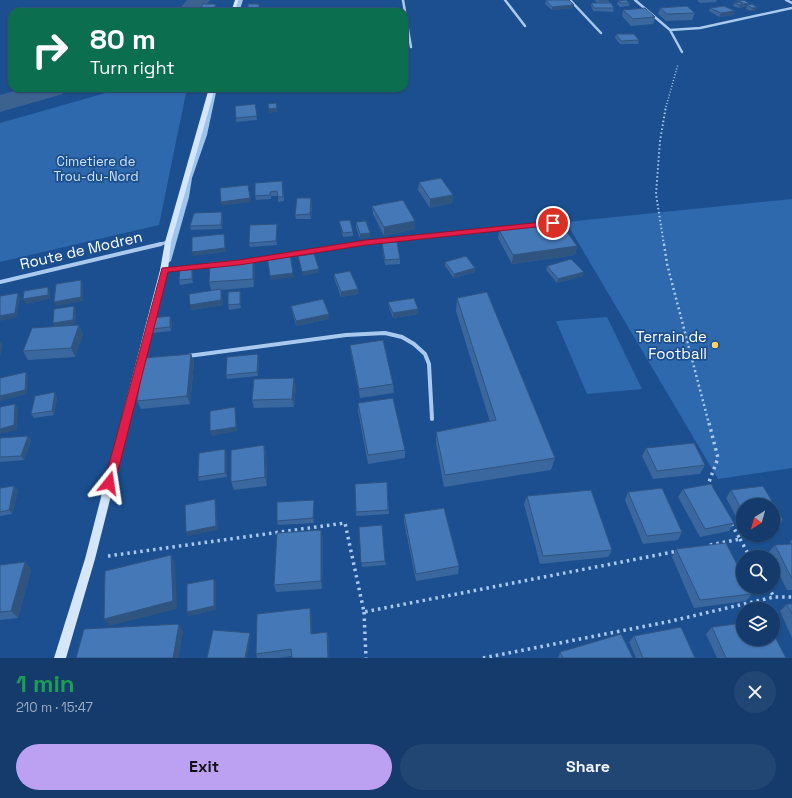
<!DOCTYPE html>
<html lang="en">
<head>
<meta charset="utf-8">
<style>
  :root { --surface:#143b6b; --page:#214673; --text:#f1f3f6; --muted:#9dadc1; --line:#33557e; --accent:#bca0f2 }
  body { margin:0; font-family:"Space Grotesk",sans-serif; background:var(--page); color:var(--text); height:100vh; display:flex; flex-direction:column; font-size:15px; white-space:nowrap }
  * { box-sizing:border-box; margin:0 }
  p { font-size:13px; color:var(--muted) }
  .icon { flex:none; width:22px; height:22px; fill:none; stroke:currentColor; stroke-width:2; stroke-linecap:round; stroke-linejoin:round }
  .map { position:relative; height:658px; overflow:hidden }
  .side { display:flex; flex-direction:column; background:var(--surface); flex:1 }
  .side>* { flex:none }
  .hud { position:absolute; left:8px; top:8px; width:400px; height:84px; border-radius:12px; box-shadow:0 1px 3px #0004,0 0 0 1px var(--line); background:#0b6e4f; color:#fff; overflow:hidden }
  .needle { width:26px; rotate:217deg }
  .buttons { position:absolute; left:736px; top:498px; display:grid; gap:8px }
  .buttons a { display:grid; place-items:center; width:44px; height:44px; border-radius:50%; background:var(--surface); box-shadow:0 1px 3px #0004,0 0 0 1px var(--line); font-size:20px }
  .pin { position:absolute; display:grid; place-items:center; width:34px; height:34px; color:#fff; margin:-17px; border:2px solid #fff; border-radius:50%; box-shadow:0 1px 4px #0007 }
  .me { position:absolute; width:44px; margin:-22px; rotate:15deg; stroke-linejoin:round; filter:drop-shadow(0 0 3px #0008) }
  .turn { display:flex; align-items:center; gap:14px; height:84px; padding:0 16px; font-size:18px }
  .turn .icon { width:52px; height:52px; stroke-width:2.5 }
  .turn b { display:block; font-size:28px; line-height:34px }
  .round { display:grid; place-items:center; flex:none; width:42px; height:42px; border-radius:21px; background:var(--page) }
  .summary { display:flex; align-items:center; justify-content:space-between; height:68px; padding:0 16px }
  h1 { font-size:24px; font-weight:700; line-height:30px; color:#1e9e55 }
  .cta { display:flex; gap:8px; margin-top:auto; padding:8px 16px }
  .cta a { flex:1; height:46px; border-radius:24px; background:var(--accent); color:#111; font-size:16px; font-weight:700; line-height:46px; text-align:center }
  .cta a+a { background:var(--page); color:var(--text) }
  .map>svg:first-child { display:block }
  .green { fill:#2e69ad }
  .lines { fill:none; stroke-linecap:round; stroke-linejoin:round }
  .stream { fill:#9cc4f0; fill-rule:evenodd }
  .river { fill:#3c6290; fill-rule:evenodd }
  .path-far3 { stroke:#a9c9ee; stroke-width:1.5; stroke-dasharray:1 2; stroke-linecap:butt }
  .path-far2 { stroke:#a9c9ee; stroke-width:2; stroke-dasharray:1.5 2.5; stroke-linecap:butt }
  .path-far1 { stroke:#a9c9ee; stroke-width:2.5; stroke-dasharray:2 3; stroke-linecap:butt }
  .path { stroke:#a9c9ee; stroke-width:3.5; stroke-dasharray:2.5 4; stroke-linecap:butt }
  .minor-far2 { stroke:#a9c9ee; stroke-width:2.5 }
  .minor-far1 { stroke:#a9c9ee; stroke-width:3 }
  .minor { stroke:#a9c9ee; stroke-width:4 }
  .secondary { fill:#d6e6fa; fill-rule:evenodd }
  .wall { fill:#3a679d }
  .shaded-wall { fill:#305480 }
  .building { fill:#4478b7; stroke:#305480 }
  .route { fill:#e11d48; stroke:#92132f }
  .poi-dot { fill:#ffd166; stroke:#1b4f8f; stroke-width:1.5 }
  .labels { text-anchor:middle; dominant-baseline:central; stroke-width:3.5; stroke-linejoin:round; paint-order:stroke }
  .far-park-label { font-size:13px; fill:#cfe3fa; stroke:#1b4f8f }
  .street-label { font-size:15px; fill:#fff; stroke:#1b4f8f }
  .poi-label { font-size:15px; fill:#fff; stroke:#1b4f8f; text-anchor:end }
</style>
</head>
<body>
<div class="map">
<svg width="792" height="658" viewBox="0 0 792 658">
  <rect width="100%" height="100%" fill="#1b4f8f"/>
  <path class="green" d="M123,88H187L159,225L0,262V123Z
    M792,199V468L718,479L566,222Z
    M607,317L642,389L587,394L556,321Z"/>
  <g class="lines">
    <path class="stream" d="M239,0H243L239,12H235Z
      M213,88H217L207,135L192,178L189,197L171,261L168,263L165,261L183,197L186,178L201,135Z"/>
    <path class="river" d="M187,0H210L200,12H177Z
      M24,88H67L63,94L0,112V95Z"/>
    <path class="path-far3" d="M666,107L678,64"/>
    <path class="path-far2" d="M664,245L656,194L660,141L666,106"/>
    <path class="path-far1" d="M664,244L667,264L709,424"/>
    <path class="path" d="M709,423L718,458L709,482L711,487
      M740,539L750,557
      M710,545L740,539L732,525
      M108,556L345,523L364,612L678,551
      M768,587L774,597
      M364,612L366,658
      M483,658L667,622L774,597H792"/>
    <path class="minor-far2" d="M403,0L411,47
      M505,0L525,26
      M570,0L601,33
      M635,0L670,30L682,52
      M786,0L792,3
      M670,30L700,28L792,8"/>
    <path class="minor-far1" d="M556,223L566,222
      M157,245L168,242
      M350,245L518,227"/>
    <path class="minor" d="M286,255L356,244
      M249,261L272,257
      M164,270L214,265
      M0,282L161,244
      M188,356L346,335L385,333L402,337L414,344L425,354L429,364L432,419"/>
    <path class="secondary" d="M235,0H239L235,12H231Z
      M209,88H215L171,242L168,270L95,559L66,658H54L85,559L160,270L165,242Z"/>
  </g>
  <path class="wall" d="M546,0L573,8L552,10L545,4Z
    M595,0H608L609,1V3L614,8L613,12L593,11L591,6V3H597Z
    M697,0H717L716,2L700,3Z
    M736,0H745V1L749,3L748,5L756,10L751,11L746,9L747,6L742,7L739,8L733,6L734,3L739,2V1Z
    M618,1L630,3L629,6L620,7L617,4Z
    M259,4V12H248V9Z
    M660,8L695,13L692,20L666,21L658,14Z
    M710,8L735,11L733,15L719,17L709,11Z
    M623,10L655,17L653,24L631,26L622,16Z
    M616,34L639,40L638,44H620L615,38Z
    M233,88H256L233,89Z
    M255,104L257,120L236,122V118Z
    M419,182L453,195L452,203L430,208L418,190Z
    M283,185L284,201L278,202V196H271V199L256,200L255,196Z
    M312,202L311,219H296L295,215Z
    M372,206L415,221V229L384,236L373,214Z
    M223,216L222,229L191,230L190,226Z
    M339,221L353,232V236L343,237Z
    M356,222L370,233V237L360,239L356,227Z
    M277,228V245L250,247L249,243Z
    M499,230L577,246L575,255L512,264L498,238Z
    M382,243L400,259V264L385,265L382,247Z
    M253,259L255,267L254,287L221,290L223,305L191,310L211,290L209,282Z
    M445,262L475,272L454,278L445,266Z
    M547,266L583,276L557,283L546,270Z
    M192,268L193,272V283L180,285L179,280Z
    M334,274L358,289V294L341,297L334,278Z
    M240,291L241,295V308L229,310L228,305Z
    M457,298L555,458L551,470L444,487L436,444V432L490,422L456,311Z
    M388,302L418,314L393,318L389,307Z
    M291,306L329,319L296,326Z
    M76,310L75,324L64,326L83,334L75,357L28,360L23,351Z
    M172,321L171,331L152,333L151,329Z
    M350,345L393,384L394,393L360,398L351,353Z
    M191,354L194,362L190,404L141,409L137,401Z
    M259,358L258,376L227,379L226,375Z
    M296,386L294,407L254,408L252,400Z
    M57,397L54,415L34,418L31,414Z
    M358,403L405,450V458L368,464L358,411Z
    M28,436L31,440L24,460L0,462V438Z
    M264,445L266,454L267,486L234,490L231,482Z
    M646,448L705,465L700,474L653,479L642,456Z
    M227,454V477L199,481L198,477Z
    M387,482L389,514L356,516L355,484Z
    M14,486L18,490L12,514L0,516V488Z
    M763,486L783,520L777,528H773V505H743V530L726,498L731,490Z
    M683,489L734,523L729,531L700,537L678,497Z
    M628,492L682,532L678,540L643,544L625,500Z
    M527,496L612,550L608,557L540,564L524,504Z
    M314,504V523L278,525L277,521Z
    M404,514L459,566L458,574L416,581L404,522Z
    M359,527L385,561L386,565L362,567Z
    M321,530L323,538L322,589L276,592L274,585Z
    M792,539V590H787L773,562V557H770L768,553L775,545L791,544L790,542Z
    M676,549L752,594L746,601L694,608L672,557Z
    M25,562L31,570L18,618L0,620V565Z
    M787,604H792V638L780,611Z
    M312,616V634L327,632L329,639L292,656L278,658H257L256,654Z
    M712,627L786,658H717L706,634Z
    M634,636L695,658H636L629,642Z
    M560,652L633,658H558Z"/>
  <path class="shaded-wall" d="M749,3L748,6L747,5V6L743,7L744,4Z
    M216,4L217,7L214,12H212Z
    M743,4L742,7L739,8L740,5Z
    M574,5L573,8L552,10V7Z
    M757,7L756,10L751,11L752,8Z
    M735,11L733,15L719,17L721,13Z
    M277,108L278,112L269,113V109Z
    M248,185L251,202L222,206L221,202Z
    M453,195L452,203L430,208V199Z
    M311,198L312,202L311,219L310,214Z
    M222,212L223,216L222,229L221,225Z
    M415,221V229L384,236V227Z
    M277,224V245L276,241Z
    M370,233V237L360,239V234Z
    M224,234L225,238L226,252L194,256L192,252Z
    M577,246L575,255L512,264L513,255Z
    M253,259L255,267L254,287L253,279Z
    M192,268L193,272V283L192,279Z
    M475,268V272L454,278V274Z
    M319,269V273L302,276V272Z
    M584,272L583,276L557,283L558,279Z
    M293,273L294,277L271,280L270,276Z
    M81,280L83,284V301L57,306L54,302Z
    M48,287L50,291V299L26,304L23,299Z
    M221,289L222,293L223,305L191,310L190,305Z
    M358,289V294L341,297V292Z
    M240,291L241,295V308L240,304Z
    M18,293L20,298L17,317L0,321V316Z
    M74,306L76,310L75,324L55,327L53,323Z
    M418,309V314L393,318V313Z
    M329,314V319L296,326V321Z
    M170,316L172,321L171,331L170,327Z
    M79,325L83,334L75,357L71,348Z
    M1,341L3,346L0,357V343Z
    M191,354L194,362L190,404L187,396Z
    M258,354L259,358L258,376L257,372Z
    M26,372L28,376L27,394L0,401V396Z
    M294,378L296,386L294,407L292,399Z
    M55,392L57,397L54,415L52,411Z
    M15,404L18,408L17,430L0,434V429Z
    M235,407L236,411L237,431L212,436L210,431Z
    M28,436L31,440L24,460L21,456Z
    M264,445L266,454L267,486L265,477Z
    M225,449L227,454V477L225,473Z
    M14,486L18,490L12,514L9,510Z
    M215,499L216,503L218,530L187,536L186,532Z
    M314,500V523L313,518Z
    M321,530L323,538L322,589L321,581Z
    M171,555L175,563L177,609L109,626L104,619Z
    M25,562L31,570L18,618L11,611Z
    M214,579L216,582V610L189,616L187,612Z
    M310,608L312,616V641L311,634Z
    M179,624L183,631L179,658H173Z
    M327,632L329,639V658H328Z
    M250,633L251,636L247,658H245Z"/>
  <path class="building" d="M546,0H569L574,5L552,7Z
    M599,0H608L609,1H600Z
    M626,0L630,3H621L618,1Z
    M744,0L749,3L744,4L739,1Z
    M738,2L743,4L740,5L734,3Z
    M591,3H611L614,8H594Z
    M203,4H216L212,12H199Z
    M248,4H259V8L248,9Z
    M752,4L757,7L752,8L747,5Z
    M687,6L695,13L667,14L660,8Z
    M724,6L735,11L721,13L710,8Z
    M645,8L655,17L633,19L623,10Z
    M292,11V12H280Z
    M616,34H634L639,40L621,41Z
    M276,103L277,108L269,109L268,104Z
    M255,104L257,116L236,118L235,106Z
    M441,178L453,195L430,199L419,182Z
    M282,181L283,197H278L277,191L270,192V195L255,196V183Z
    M248,185L250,198L221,202L220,188Z
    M297,198H311L310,214L295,215Z
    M403,200L415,221L384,227L372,206Z
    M222,212L221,225L190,226L194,213Z
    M350,220L353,232L343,233L339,221Z
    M366,221L370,233L360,234L356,222Z
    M560,222L577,246L513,255L499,230Z
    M277,224L276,241L249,243L250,225Z
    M224,234L225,248L192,252V237Z
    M397,242L400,259L385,260L382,243Z
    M290,253L293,273L270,276L267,256Z
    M314,254L319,269L302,272L298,256Z
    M466,256L475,268L454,274L445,262Z
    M253,259V279L209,282L210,262Z
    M571,259L584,272L558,279L547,266Z
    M192,268V279L179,280L180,269Z
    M350,271L358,289L341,292L334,274Z
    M81,280V297L54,302L56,284Z
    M48,287V295L23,299L24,291Z
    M221,289V300L190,305L189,294Z
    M240,291V304L228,305V292Z
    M487,292L555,458L445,475L436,432L496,420L457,298Z
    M18,293L15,313L0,316V296Z
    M414,298L418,309L393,313L388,302Z
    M323,299L329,314L296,321L291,306Z
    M74,306L73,320L53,323L54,309Z
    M170,316V327L151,329L152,318Z
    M79,325L71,348L23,351L32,328Z
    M383,340L393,384L359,389L350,345Z
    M191,354L187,396L137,401L144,358Z
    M258,354L257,372L226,375L227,357Z
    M26,372L25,390L0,396V378Z
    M294,378L292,399L252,400L254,379Z
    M55,392L52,411L31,414L35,396Z
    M393,398L405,450L368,455L358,403Z
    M15,404L14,425L0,429V407Z
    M235,407L236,427L210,431V411Z
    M28,436L21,456L0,457V438Z
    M694,443L705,465L657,471L646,448Z
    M264,445L265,477L231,482V450Z
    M225,449V473L198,477L199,453Z
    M387,482L388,510L356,512L355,484Z
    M711,484L734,523L705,529L683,489Z
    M14,486L9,510L0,512V488Z
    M763,486L783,520L773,521V505H743V512L731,490Z
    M662,488L682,532L647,536L628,492Z
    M591,490L612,550L543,556L527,496Z
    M215,499L216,526L186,532L185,505Z
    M314,500L313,518L277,521V502Z
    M444,508L459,566L416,574L404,514Z
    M382,525L385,561L361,563L359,527Z
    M321,530V581L274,585L277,533Z
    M726,543L743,576V587H749L752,594L700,600L676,549Z
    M792,544V579L775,545Z
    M171,555L173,601L104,619L105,571Z
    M25,562L11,611L0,612V565Z
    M214,579V606L187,612V584Z
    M787,604H792V614Z
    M310,608L311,634L327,632L328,658H292L291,649L256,654L257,614Z
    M743,623V639H773V633L786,658H726L712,627Z
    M179,624L173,658H76L84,629Z
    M681,627L695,658H643L634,636Z
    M213,630L250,633L245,658H207Z
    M621,634L633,658H563L560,652Z"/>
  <path class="route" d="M553,221L556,223L555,225L366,245L239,265L168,272L115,483L113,487L109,488L105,487L104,483L162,268L239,260L366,240Z"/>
  <circle class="poi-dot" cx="715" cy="345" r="4"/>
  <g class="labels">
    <g class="far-park-label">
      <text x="96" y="161">Cimetiere de<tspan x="96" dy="15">Trou-du-Nord</tspan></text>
    </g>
    <g class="street-label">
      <text transform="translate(81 250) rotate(-13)">Route de Modren</text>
    </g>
    <g class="poi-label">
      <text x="707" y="336">Terrain de<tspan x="707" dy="17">Football</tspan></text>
    </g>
  </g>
</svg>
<div class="buttons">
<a><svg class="needle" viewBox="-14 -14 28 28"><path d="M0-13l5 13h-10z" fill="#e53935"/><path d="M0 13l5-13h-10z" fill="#9dadc1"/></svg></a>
<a><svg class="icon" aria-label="search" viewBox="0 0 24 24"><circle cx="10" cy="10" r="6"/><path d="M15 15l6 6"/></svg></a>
<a><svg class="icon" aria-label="layers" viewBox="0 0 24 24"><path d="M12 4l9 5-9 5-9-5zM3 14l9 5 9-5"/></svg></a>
</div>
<div class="pin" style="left:553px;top:223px;background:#d93025"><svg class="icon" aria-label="arrive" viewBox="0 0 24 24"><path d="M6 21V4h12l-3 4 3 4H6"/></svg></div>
<svg class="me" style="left:109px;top:483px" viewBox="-20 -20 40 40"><path d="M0-17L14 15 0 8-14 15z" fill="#e11d48" stroke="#fff" stroke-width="4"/></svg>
<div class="hud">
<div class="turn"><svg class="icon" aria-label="right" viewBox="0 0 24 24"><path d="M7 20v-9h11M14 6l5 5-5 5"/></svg><div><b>80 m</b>Turn right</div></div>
</div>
</div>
<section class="side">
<div class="summary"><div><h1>1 min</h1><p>210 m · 15:47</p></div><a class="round"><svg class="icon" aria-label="close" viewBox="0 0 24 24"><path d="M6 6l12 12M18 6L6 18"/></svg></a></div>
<div class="cta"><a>Exit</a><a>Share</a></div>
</section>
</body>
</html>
